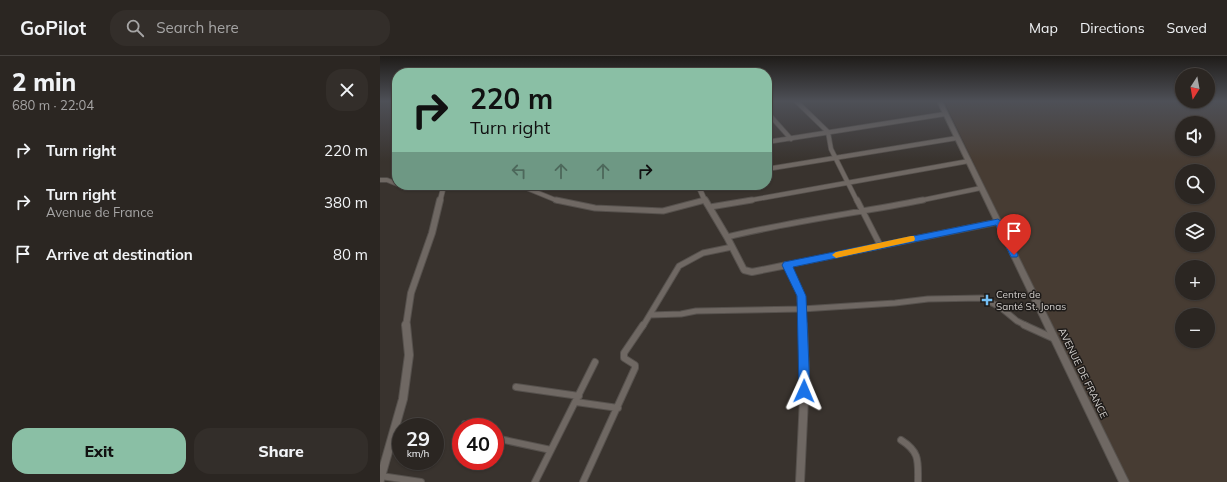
<!DOCTYPE html>
<html lang="en">
<head>
<meta charset="utf-8">
<style>
  :root { --surface:#2b2622; --page:#332e2a; --text:#f1f3f6; --muted:#a6a5a5; --line:#474340; --accent:#8abfa5 }
  body { margin:0; font-family:Mulish,sans-serif; background:var(--page); color:var(--text); height:100vh; display:flex; flex-direction:column; font-size:15px; white-space:nowrap }
  * { box-sizing:border-box; margin:0 }
  p { font-size:13px; color:var(--muted) }
  .icon { flex:none; width:22px; height:22px; fill:none; stroke:currentColor; stroke-width:2; stroke-linecap:round; stroke-linejoin:round }
  .map { position:relative; flex:1; overflow:hidden }
  .drawer { display:flex; flex-direction:column; background:var(--surface); width:380px }
  .drawer>* { flex:none }
  .guide { position:absolute; left:12px; top:12px; width:380px; height:122px; border-radius:16px; box-shadow:0 1px 3px #0004,0 0 0 1px var(--line); background:#8abfa5; color:#111; overflow:hidden }
  .needle { width:26px; rotate:191deg }
  .buttons { position:absolute; left:795px; top:12px; display:grid; gap:8px }
  .buttons a { display:grid; place-items:center; width:40px; height:40px; border-radius:50%; background:var(--surface); box-shadow:0 1px 3px #0004,0 0 0 1px var(--line); font-size:20px }
  .speed { position:absolute; left:12px; top:362px; display:flex; gap:8px; font-size:20px; font-weight:700; text-align:center }
  .speed>* { display:grid; place-content:center; width:52px; height:52px; border-radius:50%; background:var(--surface); box-shadow:0 1px 3px #0004,0 0 0 1px var(--line); line-height:1 }
  .speed small { font-size:10px; font-weight:400 }
  .speed .limit { border:6px solid #d22; background:#fff; color:#111 }
  .pin { position:absolute; display:grid; place-items:center; width:34px; height:34px; color:#fff; margin:-41px -17px; border-radius:50% 50% 50% 0; rotate:-45deg; box-shadow:0 0 4px #0007 }
  .pin .icon { rotate:45deg }
  .me { position:absolute; width:44px; margin:-22px; rotate:1deg; stroke-linejoin:round; filter:drop-shadow(0 0 3px #0008) }
  .turn { display:flex; align-items:center; gap:14px; height:84px; padding:0 12px; font-size:18px }
  .turn .icon { width:52px; height:52px; stroke-width:2.5 }
  .turn b { display:block; font-size:28px; line-height:34px }
  .lanes { display:flex; align-items:center; height:38px; padding:0 12px; background:#0003; justify-content:center; gap:20px; direction:ltr }
  .lanes .off { opacity:.35 }
  .round { display:grid; place-items:center; flex:none; width:42px; height:42px; border-radius:16px; background:var(--page) }
  .overview { display:flex; align-items:center; justify-content:space-between; height:68px; padding:0 12px }
  h1 { font-size:24px; font-weight:800; line-height:30px }
  .cta { display:flex; gap:8px; margin-top:auto; padding:8px 12px }
  .cta a { flex:1; height:46px; border-radius:16px; background:var(--accent); color:#111; font-size:16px; font-weight:800; line-height:46px; text-align:center }
  .cta a+a { background:var(--page); color:var(--text) }
  ul { padding:0; list-style:none }
  li { display:flex; align-items:center; gap:12px; height:52px; padding:0 12px }
  li div { flex:1 }
  li b { display:block; font-size:15px }
  li em { font-style:normal }
  header { display:flex; align-items:center; gap:24px; box-sizing:border-box; height:56px; padding:0 20px; background:var(--surface); border-bottom:1px solid var(--line) }
  header strong { font-size:19px }
  nav { display:flex; gap:22px; margin-inline-start:auto; font-size:14px }
  .search { width:280px; height:36px; background:var(--page); display:flex; align-items:center; gap:10px; box-sizing:border-box; padding:0 14px; border-radius:16px; color:var(--muted); font-size:15px }
  main { display:flex; flex:1; min-height:0 }
  .map>svg:first-child { display:block }
  .built { fill:#473c33; fill-rule:evenodd }
  .lines { fill:none; stroke-linecap:round; stroke-linejoin:round }
  .minor-far2-casing { stroke:#56514d; stroke-width:5.5 }
  .minor-far1-casing { stroke:#56514d; stroke-width:7 }
  .minor-casing { stroke:#56514d; stroke-width:8 }
  .tertiary-far2-casing { stroke:#56514d; stroke-width:6 }
  .tertiary-far1-casing { stroke:#56514d; stroke-width:8 }
  .tertiary-casing { stroke:#56514d; stroke-width:10 }
  .secondary-casing { stroke:#56514d; stroke-width:2 }
  .minor-far2 { stroke:#6f6863; stroke-width:4 }
  .minor-far1 { stroke:#6f6863; stroke-width:5 }
  .minor { stroke:#6f6863; stroke-width:6 }
  .tertiary-far2 { stroke:#6f6863; stroke-width:4.5 }
  .tertiary-far1 { stroke:#6f6863; stroke-width:6 }
  .tertiary { stroke:#6f6863; stroke-width:8 }
  .secondary { fill:#6f6863; fill-rule:evenodd }
  .route { fill:#1a73e8; stroke:#114b97 }
  .slow { fill:#f59e0b }
  .poi-dot { fill:#75c0f6; stroke:#1e1b19; stroke-width:1.5 }
  .labels { text-anchor:middle; dominant-baseline:central; stroke-width:3; stroke-linejoin:round; paint-order:stroke }
  .poi-label { font-size:10px; fill:#d5d1ce; stroke:#1e1b19; text-anchor:start }
  .street-label { font-size:10px; fill:#d5d1ce; stroke:#1e1b19 }
</style>
</head>
<body>
<header>
<strong>GoPilot</strong>
<div class="search"><svg class="icon" aria-label="search" viewBox="0 0 24 24"><circle cx="10" cy="10" r="6"/><path d="M15 15l6 6"/></svg>Search here</div>
<nav><a>Map</a><a>Directions</a><a>Saved</a></nav>
</header>
<main>
<section class="drawer">
<div class="overview"><div><h1>2 min</h1><p>680 m · 22:04</p></div><a class="round"><svg class="icon" aria-label="close" viewBox="0 0 24 24"><path d="M6 6l12 12M18 6L6 18"/></svg></a></div>
<ul>
<li><svg class="icon" aria-label="right" viewBox="0 0 24 24"><path d="M7 20v-9h11M14 6l5 5-5 5"/></svg><div><b>Turn right</b></div><em>220 m</em></li>
<li><svg class="icon" aria-label="right" viewBox="0 0 24 24"><path d="M7 20v-9h11M14 6l5 5-5 5"/></svg><div><b>Turn right</b><p>Avenue de France</p></div><em>380 m</em></li>
<li><svg class="icon" aria-label="arrive" viewBox="0 0 24 24"><path d="M6 21V4h12l-3 4 3 4H6"/></svg><div><b>Arrive at destination</b></div><em>80 m</em></li>
</ul>
<div class="cta"><a>Exit</a><a>Share</a></div>
</section>
<div class="map">
<svg width="847" height="426" viewBox="0 0 847 426">
  <rect width="100%" height="100%" fill="#39332e"/>
  <path class="built" d="M564,45H847V426H749L675,277ZM802,67H828V93H802ZM802,115H828V141H802ZM802,163H828V189H802ZM802,211H828V237H802ZM802,259H828V285H802Z"/>
  <g class="lines">
    <g class="minor-far2-casing">
      <path id="minor-far2" d="M416,45L448,76L451,93L477,145
        M387,56L411,83
        M387,86L565,58
        M387,113L577,82
        M0,124H7L17,128
        M20,129H32
        M139,129L178,145
        M322,145L325,144
        M366,145L589,105
        M538,145L601,132"/>
    </g>
    <g class="minor-far1-casing">
      <path id="minor-far1" d="M176,144L215,152L283,155L325,144
        M477,144L500,189
        M330,151L372,144
        M347,181C412,165 478,157 543,144
        M407,209L618,166
        M270,259L301,258L316,255L422,253L515,247L548,243L602,242L620,251L637,265L647,270
        M263,270L299,210L323,197L352,191"/>
    </g>
    <g class="minor-casing">
      <path id="minor" d="M644,269L675,283
        M136,331L199,340
        M196,346L238,352
        M85,368L101,371
        M115,382L171,394
        M521,384C540,396 538,405 538,426
        M1,420L41,426
        M155,426L215,306
        M203,426L255,312V309L244,302V297L263,269"/>
    </g>
    <g class="tertiary-far2-casing">
      <path id="tertiary-far2" d="M318,129L325,145
        M60,145L64,129"/>
    </g>
    <g class="tertiary-far1-casing">
      <path id="tertiary-far1" d="M325,144L347,181L364,214L372,216L407,209L420,236L423,270
        M26,270L31,237L52,177L60,144"/>
    </g>
    <g class="tertiary-casing">
      <path id="tertiary" d="M0,424L23,343L29,299L26,269
        M420,426L425,322L423,269"/>
    </g>
    <g class="secondary-casing">
      <path id="secondary" d="M557,45H562L749,426H739Z"/>
    </g>
    <use href="#minor-far2" class="minor-far2"/>
    <use href="#minor-far1" class="minor-far1"/>
    <use href="#minor" class="minor"/>
    <use href="#tertiary-far2" class="tertiary-far2"/>
    <use href="#tertiary-far1" class="tertiary-far1"/>
    <use href="#tertiary" class="tertiary"/>
    <use href="#secondary" class="secondary"/>
  </g>
  <linearGradient id="sky" x2="0" y2="1"><stop stop-color="#1f1c19"/><stop offset="0.43" stop-color="#4e5057"/><stop offset="1" stop-color="#4e5057" stop-opacity="0"/></linearGradient>
  <rect width="847" height="105" fill="url(#sky)"/>
  <path class="route" d="M618,163L622,166L638,199L637,201H631L616,169L413,211L426,240L430,335L428,339L424,340L420,339L419,335L417,240L402,209L404,206Z"/>
  <path class="slow" d="M531,180H534L535,183L534,185L456,202L452,199L456,196Z"/>
  <path class="poi-dot" d="M605 238h4v4h4v4h-4v4h-4v-4h-4v-4h4z"/>
  <g class="labels">
    <g class="poi-label">
      <text x="616" y="238">Centre de<tspan x="616" dy="12">Santé St. Jonas</tspan></text>
    </g>
    <g class="street-label">
      <text transform="translate(703 317) rotate(64)">AVENUE DE FRANCE</text>
    </g>
  </g>
</svg>
<div class="buttons">
<a><svg class="needle" viewBox="-14 -14 28 28"><path d="M0-13l5 13h-10z" fill="#e53935"/><path d="M0 13l5-13h-10z" fill="#a6a5a5"/></svg></a>
<a><svg class="icon" aria-label="sound" viewBox="0 0 24 24"><path d="M4 9h4l5-4v14l-5-4H4zM17 9q2 3 0 6"/></svg></a>
<a><svg class="icon" aria-label="search" viewBox="0 0 24 24"><circle cx="10" cy="10" r="6"/><path d="M15 15l6 6"/></svg></a>
<a><svg class="icon" aria-label="layers" viewBox="0 0 24 24"><path d="M12 4l9 5-9 5-9-5zM3 14l9 5 9-5"/></svg></a>
<a>+</a>
<a>−</a>
</div>
<div class="speed"><div>29<small>km/h</small></div><div class="limit">40</div></div>
<div class="pin" style="left:634px;top:199px;background:#d93025"><svg class="icon" aria-label="arrive" viewBox="0 0 24 24"><path d="M6 21V4h12l-3 4 3 4H6"/></svg></div>
<svg class="me" style="left:424px;top:335px" viewBox="-20 -20 40 40"><path d="M0-17L14 15 0 8-14 15z" fill="#1a73e8" stroke="#fff" stroke-width="4"/></svg>
<div class="guide">
<div class="turn"><svg class="icon" aria-label="right" viewBox="0 0 24 24"><path d="M7 20v-9h11M14 6l5 5-5 5"/></svg><div><b>220 m</b>Turn right</div></div>
<div class="lanes"><svg class="icon off" aria-label="left" viewBox="0 0 24 24"><path d="M17 20v-9H6M10 6l-5 5 5 5"/></svg><svg class="icon off" aria-label="ahead" viewBox="0 0 24 24"><path d="M12 20V5M6 11l6-6 6 6"/></svg><svg class="icon off" aria-label="ahead" viewBox="0 0 24 24"><path d="M12 20V5M6 11l6-6 6 6"/></svg><svg class="icon" aria-label="right" viewBox="0 0 24 24"><path d="M7 20v-9h11M14 6l5 5-5 5"/></svg></div>
</div>
</div>
</main>
</body>
</html>
